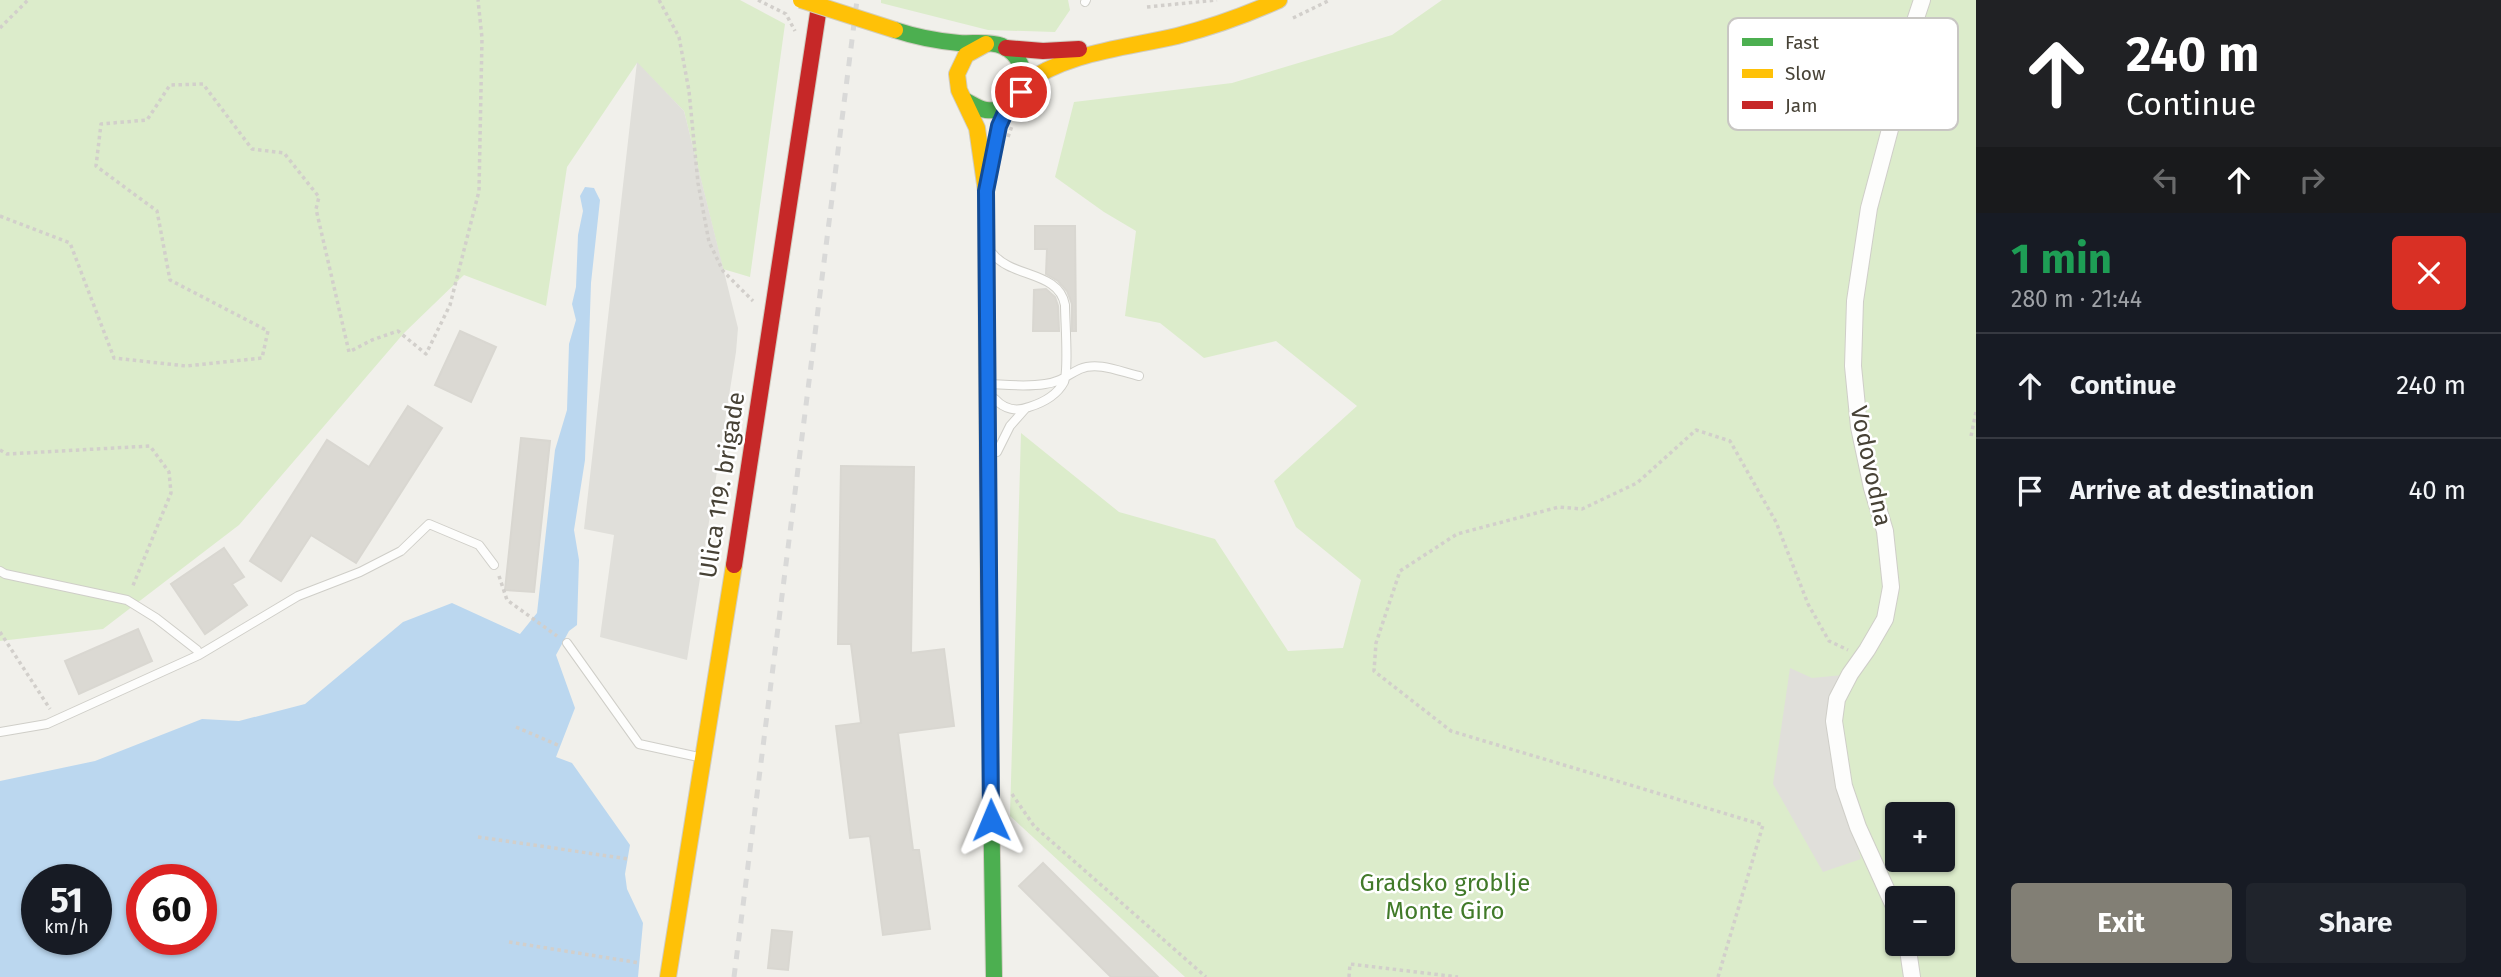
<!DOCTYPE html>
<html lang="en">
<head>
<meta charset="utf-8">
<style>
  :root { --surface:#171b24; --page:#20242c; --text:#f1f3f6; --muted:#9ea1a6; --line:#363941; --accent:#827f75 }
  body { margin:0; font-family:"Fira Sans",sans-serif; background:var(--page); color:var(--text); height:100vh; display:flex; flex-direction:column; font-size:26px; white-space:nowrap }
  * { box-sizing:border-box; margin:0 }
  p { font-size:23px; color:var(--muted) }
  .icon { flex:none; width:38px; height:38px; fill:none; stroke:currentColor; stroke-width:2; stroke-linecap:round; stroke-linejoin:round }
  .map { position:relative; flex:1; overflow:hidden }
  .sheet { display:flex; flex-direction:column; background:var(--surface); width:525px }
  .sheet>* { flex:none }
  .guide { background:#202124; color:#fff; overflow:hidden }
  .fabs { position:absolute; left:1885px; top:802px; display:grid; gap:14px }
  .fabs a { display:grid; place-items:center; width:70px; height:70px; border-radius:7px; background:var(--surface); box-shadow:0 2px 5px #0004; font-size:35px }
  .speed { position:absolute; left:21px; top:864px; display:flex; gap:14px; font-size:35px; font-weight:700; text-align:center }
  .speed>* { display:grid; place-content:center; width:91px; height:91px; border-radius:50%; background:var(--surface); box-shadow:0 2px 5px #0004; line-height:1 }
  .speed small { font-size:18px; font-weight:400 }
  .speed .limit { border:10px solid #d22; background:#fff; color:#111 }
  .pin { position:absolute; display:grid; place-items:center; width:60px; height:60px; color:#fff; margin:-30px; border:4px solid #fff; border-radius:50%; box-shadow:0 2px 7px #0007 }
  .me { position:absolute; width:77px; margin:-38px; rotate:359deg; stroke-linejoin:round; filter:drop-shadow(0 0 5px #0008) }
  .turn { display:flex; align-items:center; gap:24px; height:147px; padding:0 35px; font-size:32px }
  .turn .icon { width:91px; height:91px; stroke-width:2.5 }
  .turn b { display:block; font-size:49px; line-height:60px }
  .lanes { display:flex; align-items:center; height:66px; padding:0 35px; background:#0003; justify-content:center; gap:35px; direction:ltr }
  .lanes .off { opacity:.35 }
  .round { display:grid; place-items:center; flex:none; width:74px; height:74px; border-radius:7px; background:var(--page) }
  .headline { display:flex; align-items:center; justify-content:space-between; height:119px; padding:0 35px }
  h1 { font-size:42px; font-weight:700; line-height:52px; color:#1e9e55 }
  .action { display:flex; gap:14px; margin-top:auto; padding:14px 35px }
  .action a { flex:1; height:80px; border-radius:7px; background:var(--accent); color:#fff; font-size:28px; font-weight:700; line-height:80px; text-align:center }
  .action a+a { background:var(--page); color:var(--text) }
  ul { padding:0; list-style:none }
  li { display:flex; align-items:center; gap:21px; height:105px; padding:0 35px; border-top:2px solid var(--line) }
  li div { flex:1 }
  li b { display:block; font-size:26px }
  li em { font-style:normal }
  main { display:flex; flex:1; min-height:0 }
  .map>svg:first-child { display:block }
  .green { fill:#dceccb; fill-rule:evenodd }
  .parking { fill:#e0dfda }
  .water { fill:#bbd7ef; fill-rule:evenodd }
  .building { fill:#dbd9d3; stroke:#d9d7d1; stroke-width:2 }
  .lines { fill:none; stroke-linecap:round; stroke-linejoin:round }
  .lane-casing { stroke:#cfcec8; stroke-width:10 }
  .street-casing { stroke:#cfcec8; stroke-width:18 }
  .fast-casing { stroke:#d0cdc2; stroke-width:18 }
  .slow-casing { stroke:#d0cdc2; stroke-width:18 }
  .jam-casing { stroke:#d0cdc2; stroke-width:18 }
  .path { stroke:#d2cfcb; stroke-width:3.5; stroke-dasharray:3.5 3.5; stroke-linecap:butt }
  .lane { stroke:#fdfdfc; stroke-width:8 }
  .street { stroke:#fdfdfc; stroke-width:16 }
  .fast { stroke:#4caf50; stroke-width:16 }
  .slow { stroke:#ffc107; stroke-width:16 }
  .jam { stroke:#c62828; stroke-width:16 }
  .rail { stroke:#d9d9d8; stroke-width:5; stroke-dasharray:9 9; stroke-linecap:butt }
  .slow-bridge-casing { stroke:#d3cdb8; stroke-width:18; stroke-linecap:butt }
  .slow-bridge { stroke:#ffc107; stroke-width:16 }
  .route-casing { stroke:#114b97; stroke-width:18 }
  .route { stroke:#1a73e8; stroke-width:12 }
  .labels { text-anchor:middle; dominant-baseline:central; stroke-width:5; stroke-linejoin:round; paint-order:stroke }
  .street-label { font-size:24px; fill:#474236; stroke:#fff }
  .park-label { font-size:24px; fill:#417a29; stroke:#fff }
  .key { fill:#fff; stroke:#c8c6c3; stroke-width:2 }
  .key-label { font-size:19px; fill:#474236 }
</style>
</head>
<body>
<main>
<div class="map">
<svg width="1976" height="977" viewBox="0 0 1976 977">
  <rect width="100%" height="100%" fill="#f1f0eb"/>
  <path class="green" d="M0,0H740L785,24L750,277L723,269L684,111L637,63L567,167L546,306L464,275L404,333L239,525L103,629L0,641Z
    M881,0H1068L1070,10L1055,32L988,30L881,3Z
    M1442,0H1976V977H1185L1010,816L1021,433L1119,512L1215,539L1288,651L1343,648L1361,580L1296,527L1274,481L1357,406L1276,341L1204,358L1160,323L1125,316L1136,231L1104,212L1055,177L1074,102L1232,83L1392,35ZM1897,814H1942V859H1897ZM1897,898H1942V943H1897Z"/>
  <path class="parking" d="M637,62L684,111L738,328L736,352L687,660L600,637L614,535L584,529Z
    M1790,668L1812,678L1843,675L1839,786L1861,859L1823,872L1773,784Z"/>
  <path class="water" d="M585,187L594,188L600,200L591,283L585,460L574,530L579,560L577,625L569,631L556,655L575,708L556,757L572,763L630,845L625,874L627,889L643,923L638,977H0V781L95,761L202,719L239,721L305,704L403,622L452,603L520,634L537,613L555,450L567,410L569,344L576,320L572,304L576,287L578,235L583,211L580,196ZM37,880H96V940H37ZM142,880H201V940H142Z"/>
  <path class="building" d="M1035,226H1075L1076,331H1072V304L1067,291L1058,281L1046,274L1047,249H1035Z
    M1046,289L1055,297L1058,306L1059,331H1033L1034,290Z
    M460,331L496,347L471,402L435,385Z
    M408,406L442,428L356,563L311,535L281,581L250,561L327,440L369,467Z
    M521,438L550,441L534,592L505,590Z
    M841,466L914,467L911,653L944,649L954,726L898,733L913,850H919L930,929L883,935L870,836L850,838L836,726L861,723L851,644H838Z
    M224,548L244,577L232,584L247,605L205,634L171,584Z
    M138,629L152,661L79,694L65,661Z
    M1043,863L1158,977H1111L1019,886Z
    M772,930L792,932L788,970L768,968Z"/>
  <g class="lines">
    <g class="lane-casing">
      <path id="lane" d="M1085,2L1086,0
        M993,254C1012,278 1059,271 1065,305C1065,321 1069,370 1064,382C1057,395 1042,403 1029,407C1016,412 1004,409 995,399
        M990,384C1009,385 1027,387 1045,384C1061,382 1067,375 1080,369C1098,361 1121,372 1139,376
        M997,452L1010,426L1025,409
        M0,571L5,574L127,600L156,618L197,650L199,655
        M567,643L639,744L703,758
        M0,732L47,724L199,655L298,596L360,572L401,551L429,524L479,545L494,565"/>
    </g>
    <g class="street-casing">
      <path id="street" d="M1897,913L1858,827L1844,786L1834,721L1837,699L1850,674L1867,650L1885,619L1891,587L1885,531L1872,488L1859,427L1853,366L1855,301L1869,208L1897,103L1914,24L1922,0
        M1907,943L1912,977"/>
    </g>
    <g class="fast-casing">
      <path id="fast" d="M895,30C916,37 937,41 959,43C972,44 990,41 1002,46C1038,62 1024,115 986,110C979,109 972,104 966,101
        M990,735L994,977"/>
    </g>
    <g class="slow-casing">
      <path id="slow" d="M986,44L966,55L957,74L959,90L977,128L986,191L987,381
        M1023,85C1066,52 1126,48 1177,36C1212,27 1246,15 1279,0
        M668,977L734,565"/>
    </g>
    <g class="jam-casing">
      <path id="jam" d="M1006,48L1043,51L1079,49
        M987,381L990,735
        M734,565L820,0"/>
    </g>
    <path class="path" d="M659,0L679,37L689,91L698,183L709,242L723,271L753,301
      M758,0L786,14L795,31
      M1147,7L1217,0
      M1293,18L1330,0
      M0,28L28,0
      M1008,137L1012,126
      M0,216L70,243L114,358L186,366L262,358L268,331L170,280L157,211L96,166L101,124L147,120L170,85L203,84L252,149L284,153L319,197L316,209L349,352L372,340L398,331L426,354L450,305L479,191L482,38L478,0
      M1971,436L1976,412
      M0,450L7,454L150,446L169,472L171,493L132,588
      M499,576L507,600L557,636
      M0,632L50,709
      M516,727L560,746
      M1012,794L1034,826L1206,977
      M478,837L629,859
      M509,942L640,963
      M1349,977L1350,964L1458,977
      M1718,977L1763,825L1451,731L1374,671L1376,643L1400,571L1457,534L1559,507L1582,509L1637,483L1696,430L1730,441L1776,522L1808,604L1829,641L1848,650"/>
    <use href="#lane" class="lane"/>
    <use href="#street" class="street"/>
    <use href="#fast" class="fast"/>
    <use href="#slow" class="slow"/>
    <use href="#jam" class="jam"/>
    <path class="rail" d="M734,977L857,0"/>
    <g class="slow-bridge-casing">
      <path id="slow-bridge" d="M801,0L895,30"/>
    </g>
    <use href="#slow-bridge" class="slow-bridge"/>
  </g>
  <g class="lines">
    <g class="route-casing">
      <path id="route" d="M991,820L986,191L999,126L1008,106L1021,92"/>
    </g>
    <use href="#route" class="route"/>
  </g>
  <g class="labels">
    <g class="street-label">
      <text transform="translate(1871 466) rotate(78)">Vodovodna</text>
      <text transform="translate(722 485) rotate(-81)">Ulica 119. brigade</text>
    </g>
    <g class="park-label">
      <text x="1445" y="883">Gradsko groblje<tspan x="1445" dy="28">Monte Giro</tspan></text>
    </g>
  </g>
  <rect x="1728" y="18" width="230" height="112" rx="10" class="key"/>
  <rect x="1742" y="38" width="31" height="8" fill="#4caf50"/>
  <rect x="1742" y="69" width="31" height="9" fill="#ffc107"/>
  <rect x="1742" y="101" width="31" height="8" fill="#c62828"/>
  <g class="key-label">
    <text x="1785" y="49">Fast</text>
    <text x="1785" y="80">Slow</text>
    <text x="1785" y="112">Jam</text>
  </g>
</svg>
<div class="fabs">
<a>+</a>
<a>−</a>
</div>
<div class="speed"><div>51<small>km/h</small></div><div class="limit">60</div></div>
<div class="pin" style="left:1021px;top:92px;background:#d93025"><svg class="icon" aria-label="arrive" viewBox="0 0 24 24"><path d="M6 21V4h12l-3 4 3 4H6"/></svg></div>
<svg class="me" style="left:991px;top:820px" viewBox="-20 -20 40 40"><path d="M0-17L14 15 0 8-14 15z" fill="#1a73e8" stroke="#fff" stroke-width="4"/></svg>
</div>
<section class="sheet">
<div class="guide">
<div class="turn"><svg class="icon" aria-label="ahead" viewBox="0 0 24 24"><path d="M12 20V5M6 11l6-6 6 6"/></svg><div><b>240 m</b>Continue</div></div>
<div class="lanes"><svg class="icon off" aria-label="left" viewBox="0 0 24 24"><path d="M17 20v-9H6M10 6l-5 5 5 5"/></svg><svg class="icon" aria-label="ahead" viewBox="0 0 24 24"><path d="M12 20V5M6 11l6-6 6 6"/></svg><svg class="icon off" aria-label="right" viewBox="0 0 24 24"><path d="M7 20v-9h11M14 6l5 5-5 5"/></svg></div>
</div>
<div class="headline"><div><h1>1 min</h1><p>280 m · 21:44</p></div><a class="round" style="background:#d93025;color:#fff"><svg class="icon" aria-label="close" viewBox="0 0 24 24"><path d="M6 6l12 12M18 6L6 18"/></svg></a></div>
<ul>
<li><svg class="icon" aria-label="ahead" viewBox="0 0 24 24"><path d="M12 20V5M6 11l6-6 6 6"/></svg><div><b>Continue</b></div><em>240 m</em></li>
<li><svg class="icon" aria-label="arrive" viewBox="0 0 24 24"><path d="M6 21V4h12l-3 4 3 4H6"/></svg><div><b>Arrive at destination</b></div><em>40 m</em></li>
</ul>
<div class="action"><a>Exit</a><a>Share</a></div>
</section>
</main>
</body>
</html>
